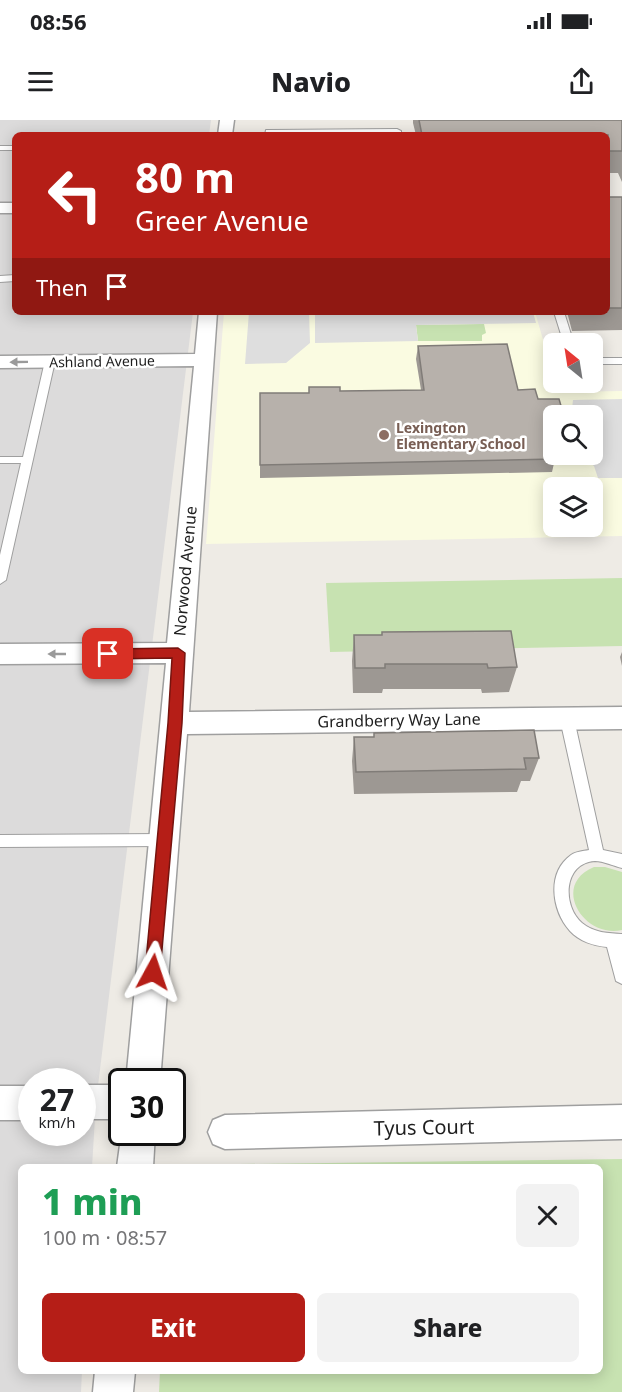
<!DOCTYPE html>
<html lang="en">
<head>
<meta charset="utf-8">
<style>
  :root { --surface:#fff; --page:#f2f2f2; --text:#202124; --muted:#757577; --accent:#b51e17 }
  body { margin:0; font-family:"Noto Sans",sans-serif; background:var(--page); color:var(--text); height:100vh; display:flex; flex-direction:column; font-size:22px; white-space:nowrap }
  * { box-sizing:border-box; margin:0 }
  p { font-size:20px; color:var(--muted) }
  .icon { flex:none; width:33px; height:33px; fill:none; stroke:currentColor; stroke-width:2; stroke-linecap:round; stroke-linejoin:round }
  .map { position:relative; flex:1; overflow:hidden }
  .sheet { position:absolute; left:18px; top:1044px; width:585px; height:210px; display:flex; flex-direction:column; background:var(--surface); border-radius:9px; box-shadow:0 3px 15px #0003 }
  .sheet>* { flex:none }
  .banner { position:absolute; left:12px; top:12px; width:598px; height:183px; border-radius:9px; box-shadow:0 3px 15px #0003; background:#b51e17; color:#fff; overflow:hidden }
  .needle { width:39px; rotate:330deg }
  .buttons { position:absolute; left:543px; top:213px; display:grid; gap:12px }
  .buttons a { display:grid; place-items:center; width:60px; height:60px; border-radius:9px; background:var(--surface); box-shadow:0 3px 15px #0003; font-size:30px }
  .speed { position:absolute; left:18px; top:948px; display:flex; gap:12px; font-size:30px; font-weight:700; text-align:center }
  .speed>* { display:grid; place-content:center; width:78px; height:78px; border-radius:50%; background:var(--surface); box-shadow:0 3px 15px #0003; line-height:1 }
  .speed small { font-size:15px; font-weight:400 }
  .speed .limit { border:3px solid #111; border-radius:9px; background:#fff; color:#111 }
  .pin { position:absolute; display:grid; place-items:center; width:51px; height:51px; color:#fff; margin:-26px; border-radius:12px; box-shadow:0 3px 9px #0006 }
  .me { position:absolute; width:66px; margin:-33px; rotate:5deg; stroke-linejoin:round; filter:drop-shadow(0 0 4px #0008) }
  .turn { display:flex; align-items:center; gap:21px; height:126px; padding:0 24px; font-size:27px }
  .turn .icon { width:78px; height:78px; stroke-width:2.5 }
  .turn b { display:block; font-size:42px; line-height:51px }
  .then { display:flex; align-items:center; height:57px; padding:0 24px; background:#0003; gap:12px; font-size:22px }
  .round { display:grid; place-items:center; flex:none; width:63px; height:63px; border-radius:9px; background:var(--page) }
  .overview { display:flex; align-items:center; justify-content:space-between; height:102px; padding:0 24px }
  h1 { font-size:36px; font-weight:800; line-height:45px; color:#1e9e55 }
  .button { display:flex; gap:12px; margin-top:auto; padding:12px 24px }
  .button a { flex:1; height:69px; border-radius:9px; background:var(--accent); color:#fff; font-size:24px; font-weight:800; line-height:69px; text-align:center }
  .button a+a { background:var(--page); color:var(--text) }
  .status { display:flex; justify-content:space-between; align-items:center; height:42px; padding:0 30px; background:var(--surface); direction:ltr }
  .status svg { height:16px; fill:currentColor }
  header { display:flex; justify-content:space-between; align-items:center; height:78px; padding:0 24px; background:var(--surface); font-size:27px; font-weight:800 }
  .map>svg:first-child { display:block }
  .residential { fill:#dcdbdb; fill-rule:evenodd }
  .education { fill:#fafbe1; fill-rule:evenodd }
  .grass { fill:#c7e2b1 }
  .parking { fill:#dedede }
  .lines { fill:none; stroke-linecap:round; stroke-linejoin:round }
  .lane-casing { stroke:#9f9f9f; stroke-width:2 }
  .street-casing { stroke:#9f9f9f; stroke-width:3 }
  .lane { fill:#fff; fill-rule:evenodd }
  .street { fill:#fff; fill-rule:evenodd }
  .wall { fill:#9d9893 }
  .building { fill:#b7b1ab; stroke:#807c78; stroke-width:1.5 }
  .oneway { fill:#9a9a9a }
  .route { fill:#b51e17; stroke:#76140f; stroke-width:1.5 }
  .education-dot { fill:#8d6e63; stroke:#fff; stroke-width:2 }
  .labels { text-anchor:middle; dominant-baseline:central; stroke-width:5; stroke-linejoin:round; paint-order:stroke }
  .far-street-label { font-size:14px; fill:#1e1e1e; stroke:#fff }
  .far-education-label { font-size:14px; font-weight:bold; fill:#785e54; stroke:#fff; text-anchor:start }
  .street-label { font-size:16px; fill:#1e1e1e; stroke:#fff }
  .near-street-label { font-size:20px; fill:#1e1e1e; stroke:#fff }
</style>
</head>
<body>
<div class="status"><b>08:56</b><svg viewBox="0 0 49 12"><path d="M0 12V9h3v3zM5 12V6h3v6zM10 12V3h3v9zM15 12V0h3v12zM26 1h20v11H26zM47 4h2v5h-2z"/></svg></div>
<header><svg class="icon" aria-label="menu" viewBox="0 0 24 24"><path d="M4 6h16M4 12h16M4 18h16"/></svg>Navio<svg class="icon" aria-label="share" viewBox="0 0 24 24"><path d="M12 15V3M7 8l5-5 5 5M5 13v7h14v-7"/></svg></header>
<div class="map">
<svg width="622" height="1272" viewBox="0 0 622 1272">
  <rect width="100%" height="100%" fill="#eeebe5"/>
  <path class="residential" d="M0,0H211L209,15H15V192H193L96,982L92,1047H21V1251H82L81,1272H0ZM32,962H82V1012H32Z"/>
  <path class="education" d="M224,192H535L553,254L554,262L556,263L559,272L622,271V416L206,424ZM554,296H592V334H554ZM554,368H592V406H554Z"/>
  <path class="grass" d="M484,204L486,213L482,215V221H418L416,205Z
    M622,458V526L330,532L326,463Z
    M594,747H605L622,752V810C584,819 550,765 594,747Z
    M622,1039V1272H159L160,1251H600V1047L171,1045Z"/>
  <path class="parking" d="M249,192H309L310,223L286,243L245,244Z
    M315,192H533L536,203L416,205L418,221L315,223Z
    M622,279V358H598L594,346L578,335L592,334V296L568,295L567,291L572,289L573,280Z"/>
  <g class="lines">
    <g class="lane-casing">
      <path id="lane" d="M397,9L401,11V15H393V13L265,15L266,10H269Z
        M0,26H15V30H0Z
        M15,155V161L0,162V156Z
        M554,192H564L574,224H564Z
        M50,238L55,241L6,460L0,464V435L21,343H0V337H23L45,241Z
        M592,238H622V244H592Z
        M567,594L572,595L574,599L603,730L622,734V748C614,746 603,741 595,741C563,743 562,786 582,803C594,813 608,813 622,814V864L616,861L607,827C594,826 579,821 570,811C552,791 546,753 571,735C575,732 583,731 589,730L560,599L562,595Z
        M164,714L169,715L171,720L169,725L164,726L0,727V715Z"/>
    </g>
    <g class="street-casing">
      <path id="street" d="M220,0H234L232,15H218Z
        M0,83H15V93H0Z
        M199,192H217L189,592L622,587V609L187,614L160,962H126L166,543L0,544V524L167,523L194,246L0,248V236L195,234Z
        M82,965H122V999H82Z
        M0,966H32V1000H0Z
        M622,985V1019L225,1029L213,1024L208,1012L213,1000L225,995Z
        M122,1010V1012H155L153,1047H117Z
        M95,1251H135L133,1272H93Z"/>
    </g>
    <use href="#lane" class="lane"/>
    <use href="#street" class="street"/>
  </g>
  <path class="wall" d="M413,0H622V62L618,53H608V15H416L413,3Z
    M608,77H622V210L572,211L567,192H608Z
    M418,226L538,279L554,296V334L555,339L552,352L260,358V345L340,271L421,270L416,239Z
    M354,515L517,547L509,572L482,573L481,569H383L382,573H353L352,541Z
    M622,532V546L620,537Z
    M374,613L539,638L530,661H521L517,672L354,674L352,641L354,617H374Z"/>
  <path class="building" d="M419,0H622V31H608V15H422Z
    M608,77H622V188H608Z
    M507,224L518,270L535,269L538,279H559L564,296H554V320H550L555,339L260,345V273H309V267H340V271L424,270L418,226Z
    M511,511L517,547L488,548L487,544H385V548H355L354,515H382V512Z
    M534,610L539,638H524L526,649L356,652L354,617H374V613Z"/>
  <defs><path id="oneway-solid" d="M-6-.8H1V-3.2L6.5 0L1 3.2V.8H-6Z" transform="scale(1.5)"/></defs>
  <g class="oneway">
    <use href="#oneway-solid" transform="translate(19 242) rotate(179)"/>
    <use href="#oneway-solid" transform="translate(57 534) rotate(180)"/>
  </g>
  <path class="route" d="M178,528L185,533L182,603L160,852L158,857L153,859L147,857L145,852L168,603L172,538L108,539L102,534L108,529Z"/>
  <circle class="education-dot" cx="384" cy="315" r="6"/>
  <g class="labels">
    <g class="far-street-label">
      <text transform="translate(102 241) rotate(-1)">Ashland Avenue</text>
    </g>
    <g class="far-education-label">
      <text x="396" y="307">Lexington<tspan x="396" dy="16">Elementary School</tspan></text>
    </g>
    <g class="street-label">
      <text transform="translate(185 451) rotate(-85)">Norwood Avenue</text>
      <text transform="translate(399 600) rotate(-1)">Grandberry Way Lane</text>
    </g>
    <g class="near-street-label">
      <text transform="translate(424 1007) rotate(-1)">Tyus Court</text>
    </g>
  </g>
</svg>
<div class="buttons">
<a><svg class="needle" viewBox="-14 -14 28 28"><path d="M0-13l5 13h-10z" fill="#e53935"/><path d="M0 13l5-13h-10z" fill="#757577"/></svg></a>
<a><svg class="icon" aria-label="search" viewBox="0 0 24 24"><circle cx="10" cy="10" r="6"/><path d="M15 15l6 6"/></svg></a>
<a><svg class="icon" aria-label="layers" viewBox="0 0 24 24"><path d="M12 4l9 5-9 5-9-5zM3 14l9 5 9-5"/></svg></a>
</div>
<div class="speed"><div>27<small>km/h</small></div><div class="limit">30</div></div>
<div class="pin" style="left:108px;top:534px;background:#d93025"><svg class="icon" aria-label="arrive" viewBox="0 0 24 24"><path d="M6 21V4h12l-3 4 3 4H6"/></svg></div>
<svg class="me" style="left:153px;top:852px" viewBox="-20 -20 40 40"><path d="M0-17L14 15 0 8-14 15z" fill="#b51e17" stroke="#fff" stroke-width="4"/></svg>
<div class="banner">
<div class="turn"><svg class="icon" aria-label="left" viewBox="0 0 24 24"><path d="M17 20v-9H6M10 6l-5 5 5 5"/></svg><div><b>80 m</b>Greer Avenue</div></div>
<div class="then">Then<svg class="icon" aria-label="arrive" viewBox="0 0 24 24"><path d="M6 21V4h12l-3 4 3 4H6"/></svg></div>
</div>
<section class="sheet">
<div class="overview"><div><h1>1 min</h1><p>100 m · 08:57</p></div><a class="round"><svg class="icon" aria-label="close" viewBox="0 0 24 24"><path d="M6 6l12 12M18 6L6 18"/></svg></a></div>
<div class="button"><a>Exit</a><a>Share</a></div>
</section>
</div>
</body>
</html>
